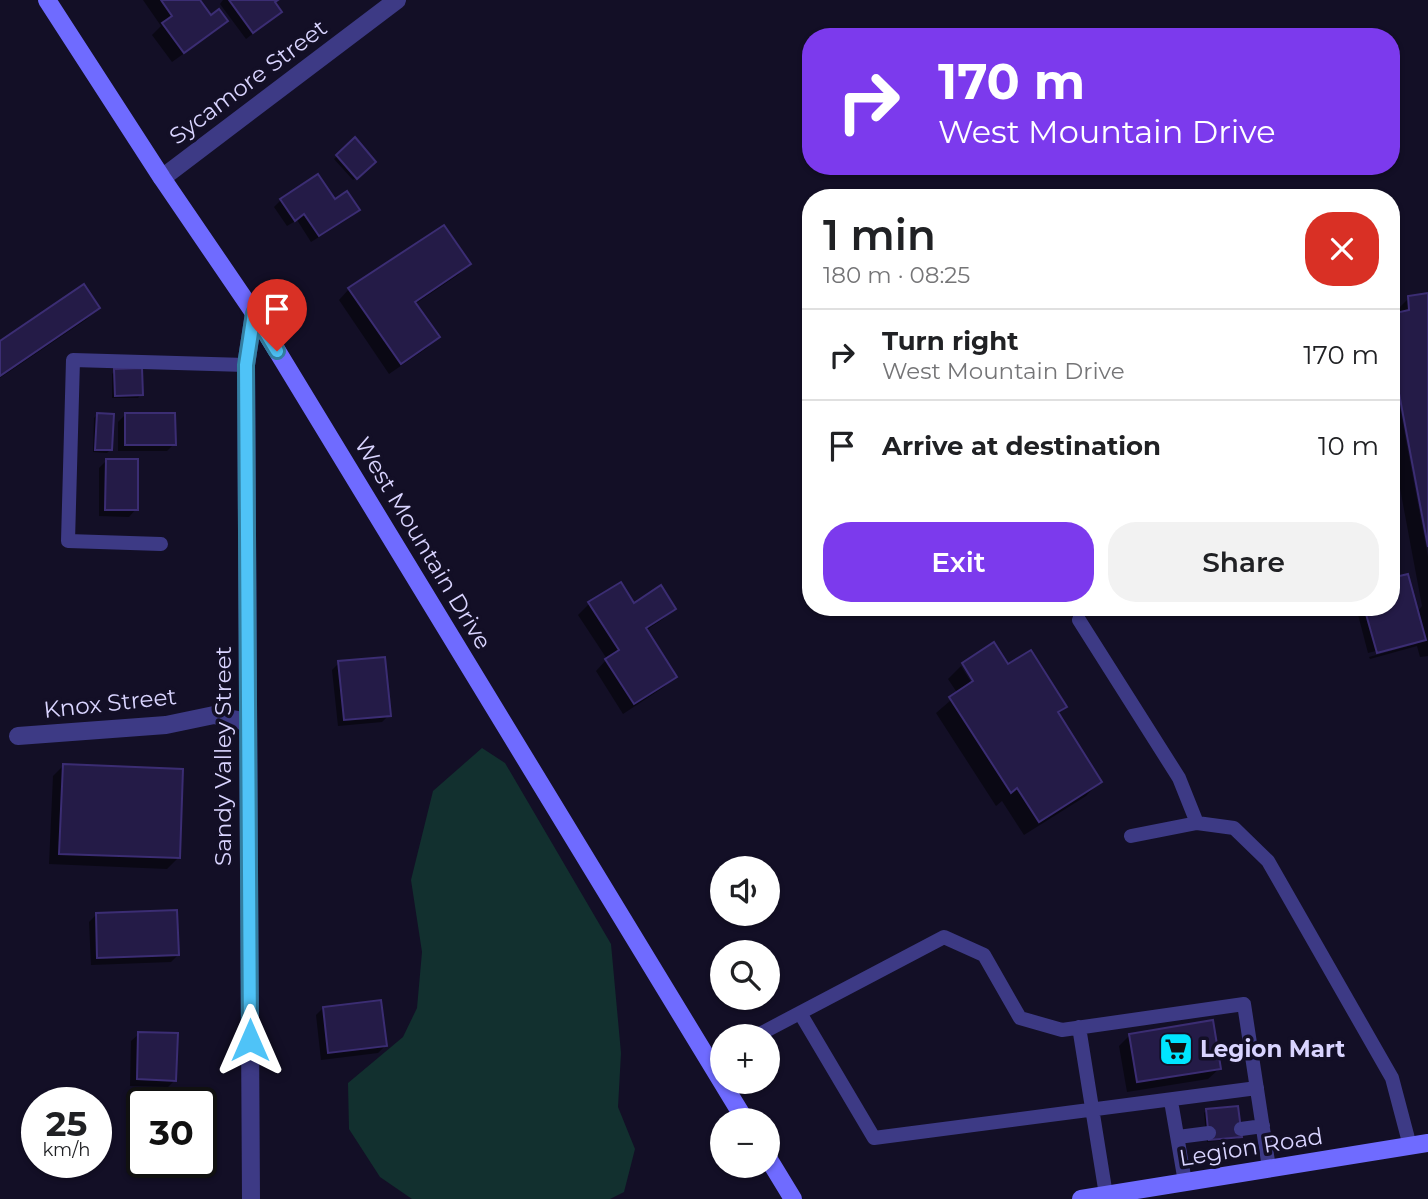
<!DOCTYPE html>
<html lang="en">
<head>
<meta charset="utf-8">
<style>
  :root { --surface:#fff; --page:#f2f2f2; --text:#202124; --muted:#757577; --line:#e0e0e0; --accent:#7c3aed }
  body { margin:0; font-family:Montserrat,sans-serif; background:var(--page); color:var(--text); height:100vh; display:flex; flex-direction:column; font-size:26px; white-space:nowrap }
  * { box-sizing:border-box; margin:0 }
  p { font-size:23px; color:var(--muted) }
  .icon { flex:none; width:38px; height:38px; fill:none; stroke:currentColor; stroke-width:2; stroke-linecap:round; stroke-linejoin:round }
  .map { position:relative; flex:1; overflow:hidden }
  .details { position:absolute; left:802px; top:189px; width:598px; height:427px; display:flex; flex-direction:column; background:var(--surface); border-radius:28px; box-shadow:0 2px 5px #0004 }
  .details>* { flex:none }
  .guide { position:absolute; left:802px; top:28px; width:598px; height:147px; border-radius:28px; box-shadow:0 2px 5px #0004; background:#7c3aed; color:#fff; overflow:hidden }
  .controls { position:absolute; left:710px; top:856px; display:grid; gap:14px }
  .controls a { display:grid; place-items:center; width:70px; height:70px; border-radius:50%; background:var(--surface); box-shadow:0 2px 5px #0004; font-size:35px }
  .speed { position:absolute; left:21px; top:1087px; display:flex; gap:14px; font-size:35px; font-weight:700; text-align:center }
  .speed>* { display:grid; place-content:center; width:91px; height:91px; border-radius:50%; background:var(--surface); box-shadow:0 2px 5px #0004; line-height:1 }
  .speed small { font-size:18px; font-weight:400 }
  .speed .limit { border:4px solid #111; border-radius:10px; background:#fff; color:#111 }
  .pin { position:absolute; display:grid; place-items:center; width:60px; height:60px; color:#fff; margin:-72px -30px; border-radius:50% 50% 50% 0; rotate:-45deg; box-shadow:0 0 7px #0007 }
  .pin .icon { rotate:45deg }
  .me { position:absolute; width:77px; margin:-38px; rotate:0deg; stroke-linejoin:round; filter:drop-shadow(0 0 5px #0008) }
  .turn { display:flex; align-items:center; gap:24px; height:147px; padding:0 21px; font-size:32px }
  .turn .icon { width:91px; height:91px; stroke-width:2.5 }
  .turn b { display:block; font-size:49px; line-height:60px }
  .round { display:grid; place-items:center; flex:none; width:74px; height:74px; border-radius:28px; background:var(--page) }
  .headline { display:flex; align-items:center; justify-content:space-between; height:119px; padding:0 21px }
  h1 { font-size:42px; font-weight:600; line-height:52px }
  .button { display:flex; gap:14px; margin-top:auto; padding:14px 21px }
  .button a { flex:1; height:80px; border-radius:28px; background:var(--accent); color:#fff; font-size:28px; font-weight:600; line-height:80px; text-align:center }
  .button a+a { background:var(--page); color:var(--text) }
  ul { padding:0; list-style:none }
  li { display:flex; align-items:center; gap:21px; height:91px; padding:0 21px; border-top:2px solid var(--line) }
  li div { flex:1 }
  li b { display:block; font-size:26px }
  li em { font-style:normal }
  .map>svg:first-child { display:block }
  .green { fill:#12302f }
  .shadow { fill:#0007 }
  .building { fill:#241b47; stroke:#3b2d73; stroke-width:2 }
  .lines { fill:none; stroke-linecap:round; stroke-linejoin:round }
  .lane { stroke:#3d3a85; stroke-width:14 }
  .street { stroke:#3d3a85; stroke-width:18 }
  .secondary { stroke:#6f6bff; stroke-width:18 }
  .route-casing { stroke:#337fa1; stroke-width:18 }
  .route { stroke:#4fc3f7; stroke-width:12 }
  .labels { text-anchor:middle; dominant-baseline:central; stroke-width:7; stroke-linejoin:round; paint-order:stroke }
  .street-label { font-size:23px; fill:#d9d4ff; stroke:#130f26 }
  .poi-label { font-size:23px; font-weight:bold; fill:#d9d4ff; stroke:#130f26; text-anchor:start }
</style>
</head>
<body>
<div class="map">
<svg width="1428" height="1199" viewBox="0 0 1428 1199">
  <rect width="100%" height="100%" fill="#130f26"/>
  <path class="green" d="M482,748L505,763L611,944L621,1053L618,1107L635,1149L624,1192L610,1199H412L380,1177L349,1129L348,1083L403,1037L417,1008L422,952L411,880L433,791Z"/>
  <path class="shadow" d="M143,0H198L211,17L225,21L214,32L172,62L152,35L161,26Z
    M223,0H278L274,3L273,18L246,39L220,4Z
    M355,140L374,162L353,180L334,159Z
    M281,200L334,201L358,210L351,217L311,242L297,220L287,226L274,207Z
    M469,264L458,275L415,304L437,337L427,348L389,374L339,300L349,289Z
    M1428,295V538L1395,312L1409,298Z
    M98,308L87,319L0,378V343Z
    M1391,361L1428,557V656L1420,657L1417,646L1370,659L1369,657L1416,644V641L1368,653L1356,607H1391L1417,612L1422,606L1391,440Z
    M115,371L141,394L138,398H112V374Z
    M97,415L110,450L107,453L93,452L94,418Z
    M125,415L174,444L167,451H118V422Z
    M106,461L136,509L129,517L99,516V468Z
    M589,604L674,608L663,619L645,631L675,676L664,687L623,714L596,671L607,659L578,615Z
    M994,645L1008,666L1065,707L1057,714L1100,781L1086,796L1024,835L1002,801L996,806L936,713L958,694L948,679L961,666L976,690L979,688L965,666H962Z
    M339,663L389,715L382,722L338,726L332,670Z
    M64,765L178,858L167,869L49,864L53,776Z
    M96,915L178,955L171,962L91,965L89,922Z
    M323,1008L385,1046L378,1053L321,1060L316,1015Z
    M139,1034L175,1080L168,1087L130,1086L131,1041Z
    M1130,1035L1219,1069L1208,1079L1127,1092L1119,1046Z
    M1207,1110L1240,1136L1237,1139L1207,1142L1204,1113Z"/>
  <path class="building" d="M161,0H200L211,15L219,9L228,21L184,53L162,23L172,16Z
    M229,0H278L275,2L282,12L253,33Z
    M355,137L376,162L357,179L336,155Z
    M318,174L335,199L347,191L360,210L319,236L304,214L295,221L280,199Z
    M444,225L471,264L415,302L440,337L401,364L348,288Z
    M84,284L100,308L0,376V341Z
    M1428,293V547L1391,351V314L1409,310L1408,296Z
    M142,368L143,395L115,396L114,369Z
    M97,413L114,414L112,450H95Z
    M125,413H175L176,445H125Z
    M106,459H138V510H105Z
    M1408,574L1426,640L1377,653L1364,607H1391V578Z
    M621,582L634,603L661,585L676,609L646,628L677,677L634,704L605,659L619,650L588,602Z
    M994,642L1008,664L1031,650L1067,707L1058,712L1102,782L1039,822L1017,788L1011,793L949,697L973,681L962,663Z
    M385,657L391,716L344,720L338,661Z
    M63,764L183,769L180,858L59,854Z
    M177,910L179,955L97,958L96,913Z
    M381,1000L387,1046L328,1053L323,1007Z
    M1213,1020L1221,1069L1137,1082L1129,1034Z
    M138,1032L178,1033L176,1081L137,1079Z
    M1238,1106L1242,1137L1209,1140L1206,1109Z"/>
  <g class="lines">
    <path class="lane" d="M161,544L68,541L73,360L246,365
      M1079,620L1179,778L1197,823
      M1131,836L1197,823L1234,828L1268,861L1392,1078L1410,1146
      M800,1013L874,1138L1257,1088
      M1079,1027L1106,1195
      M756,1036L944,937L984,955L1020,1018L1062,1030L1244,1004L1269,1168
      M1171,1101L1185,1182
      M1241,1129L1263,1126
      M1178,1137L1209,1133"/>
    <path class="street" d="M162,178L397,0
      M18,736L166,725L214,715L247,722
      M251,1199L246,365L254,313"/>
    <path class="secondary" d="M47,0L162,178L254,313L745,1120
      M768,1158L793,1199
      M1081,1199L1428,1143"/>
  </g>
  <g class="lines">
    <g class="route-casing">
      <path id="route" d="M250,1040L246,365L254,313L277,351"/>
    </g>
    <use href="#route" class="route"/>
  </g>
  <defs>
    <g id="supermarket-square" transform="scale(1.75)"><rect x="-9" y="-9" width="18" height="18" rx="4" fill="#00e5ff" stroke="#130f26"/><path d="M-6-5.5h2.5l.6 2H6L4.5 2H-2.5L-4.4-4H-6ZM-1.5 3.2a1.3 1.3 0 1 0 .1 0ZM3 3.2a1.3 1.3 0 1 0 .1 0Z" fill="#111"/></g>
  </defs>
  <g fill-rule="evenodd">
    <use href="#supermarket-square" x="1176" y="1049"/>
  </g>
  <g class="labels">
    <g class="street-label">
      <text transform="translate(248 82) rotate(-37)">Sycamore Street</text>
      <text transform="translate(423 543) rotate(59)">West Mountain Drive</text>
      <text transform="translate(110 703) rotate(-6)">Knox Street</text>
      <text transform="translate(223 756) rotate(-90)">Sandy Valley Street</text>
      <text transform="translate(1251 1147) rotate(-9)">Legion Road</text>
    </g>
    <g class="poi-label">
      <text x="1200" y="1049">Legion Mart</text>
    </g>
  </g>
</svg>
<div class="controls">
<a><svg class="icon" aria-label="sound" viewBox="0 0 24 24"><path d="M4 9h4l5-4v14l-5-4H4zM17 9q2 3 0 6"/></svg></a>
<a><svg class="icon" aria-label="search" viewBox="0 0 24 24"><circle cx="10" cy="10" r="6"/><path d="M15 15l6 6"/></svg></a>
<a>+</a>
<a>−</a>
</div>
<div class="speed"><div>25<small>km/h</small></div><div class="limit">30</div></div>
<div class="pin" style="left:277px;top:351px;background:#d93025"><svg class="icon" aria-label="arrive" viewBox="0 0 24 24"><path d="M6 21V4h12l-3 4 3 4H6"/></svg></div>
<svg class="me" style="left:250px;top:1040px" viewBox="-20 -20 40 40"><path d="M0-17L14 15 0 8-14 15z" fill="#4fc3f7" stroke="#fff" stroke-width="4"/></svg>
<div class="guide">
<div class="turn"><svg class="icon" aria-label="right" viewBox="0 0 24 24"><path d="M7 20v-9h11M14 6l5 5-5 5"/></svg><div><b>170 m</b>West Mountain Drive</div></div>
</div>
<section class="details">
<div class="headline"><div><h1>1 min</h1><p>180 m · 08:25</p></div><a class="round" style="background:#d93025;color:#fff"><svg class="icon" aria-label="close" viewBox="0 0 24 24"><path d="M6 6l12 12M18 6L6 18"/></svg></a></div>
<ul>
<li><svg class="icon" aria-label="right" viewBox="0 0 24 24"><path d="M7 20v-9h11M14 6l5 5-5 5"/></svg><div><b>Turn right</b><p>West Mountain Drive</p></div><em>170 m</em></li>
<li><svg class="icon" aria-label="arrive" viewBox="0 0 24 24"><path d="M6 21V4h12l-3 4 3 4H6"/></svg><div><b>Arrive at destination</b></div><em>10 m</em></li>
</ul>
<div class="button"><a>Exit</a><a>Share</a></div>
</section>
</div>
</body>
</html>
